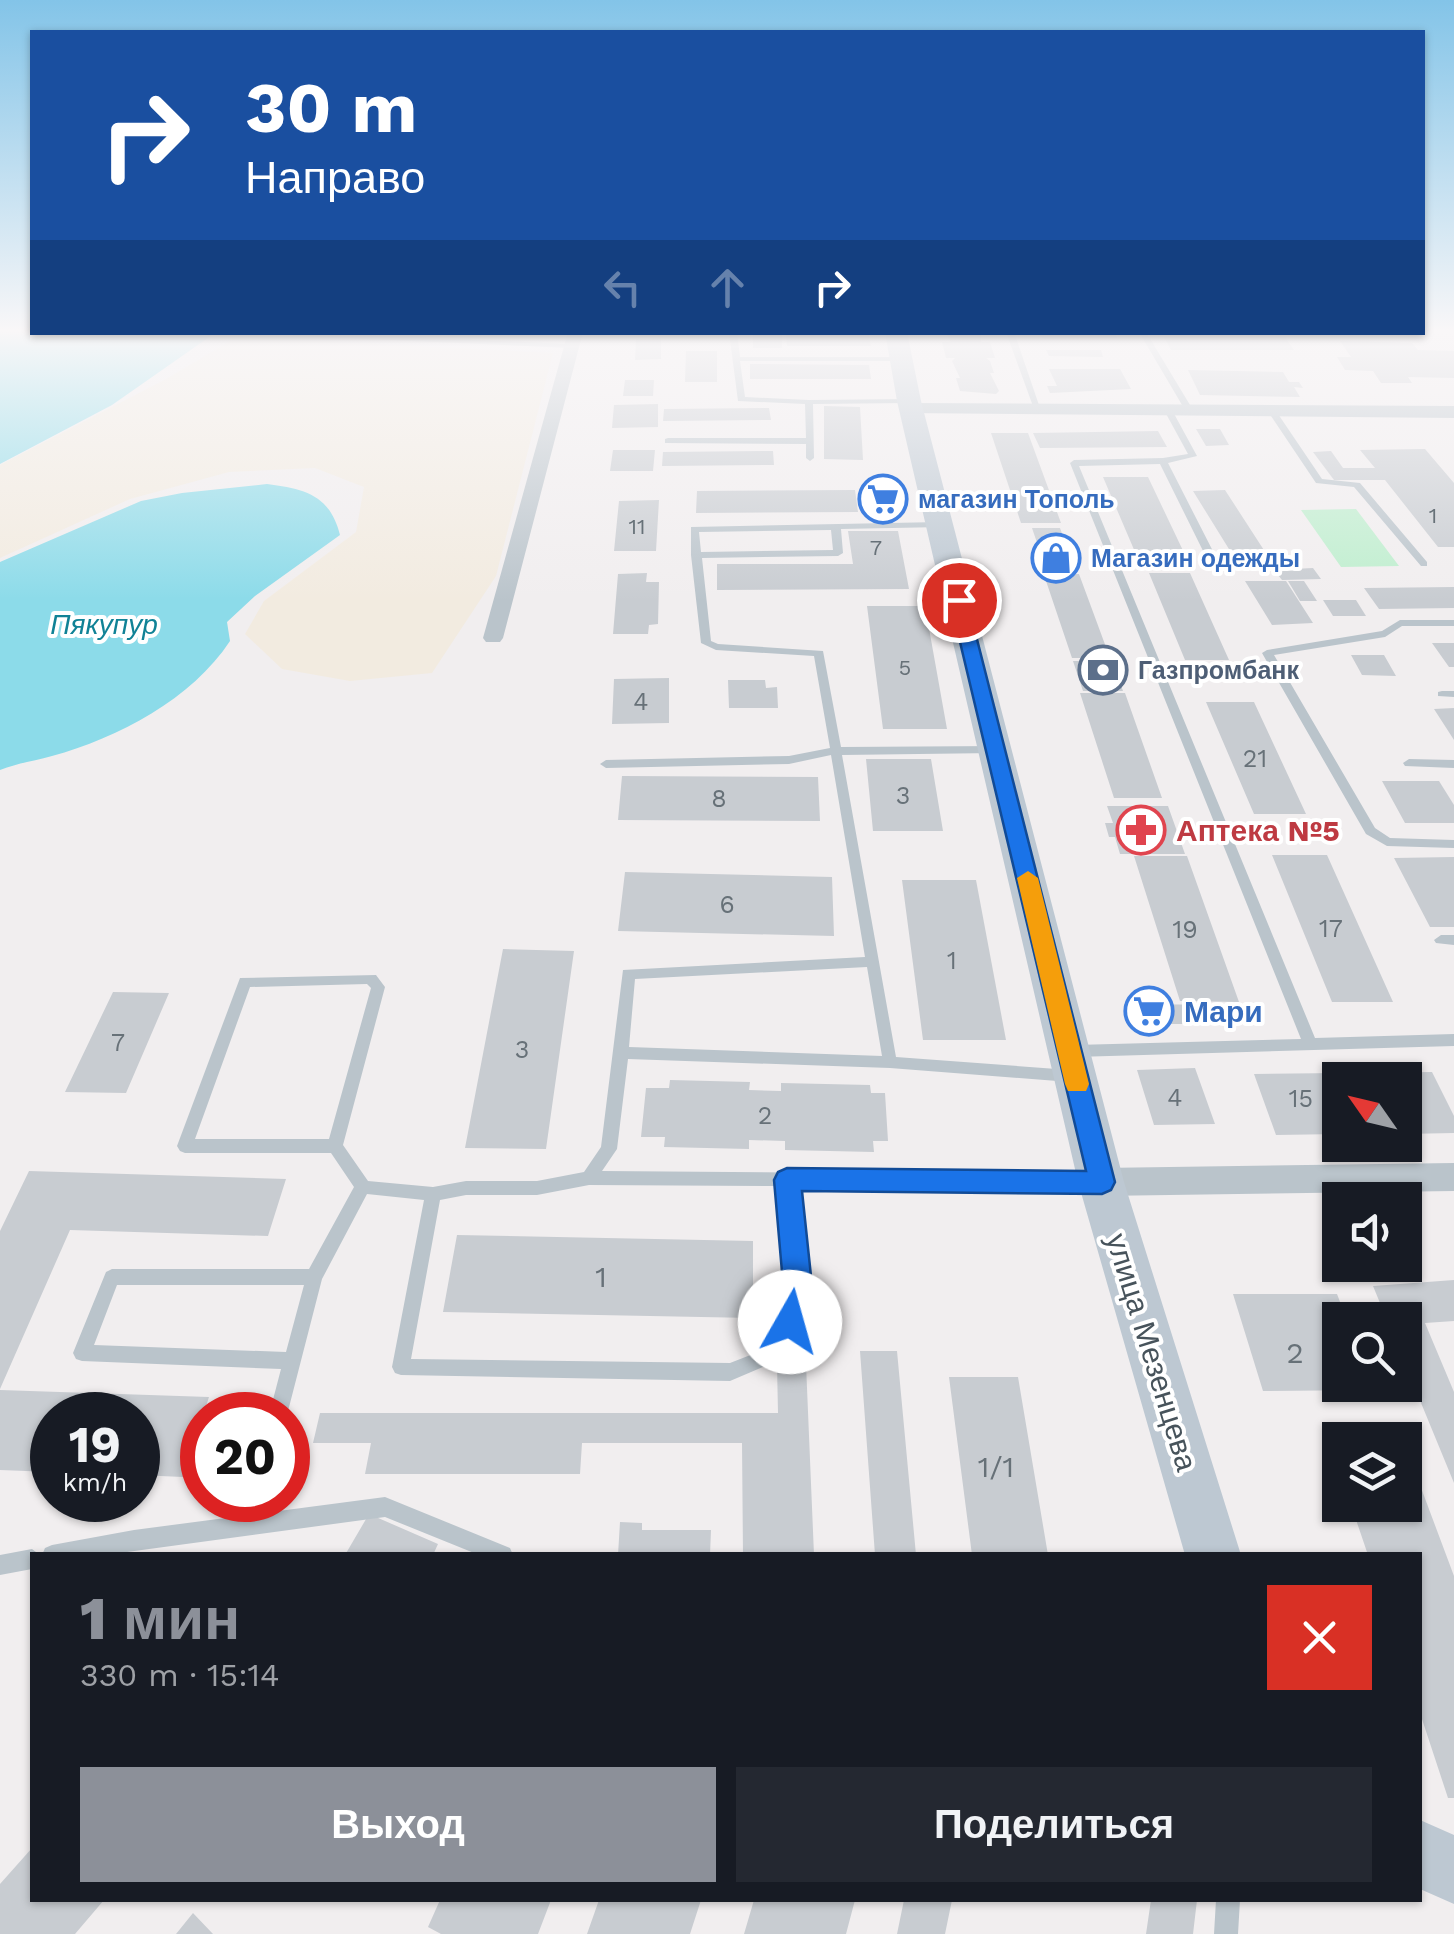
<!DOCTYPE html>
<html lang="ru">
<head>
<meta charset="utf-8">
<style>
  :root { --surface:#171b24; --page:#242831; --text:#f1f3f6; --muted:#9ea1a6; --accent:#8c9099 }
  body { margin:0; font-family:"Work Sans",sans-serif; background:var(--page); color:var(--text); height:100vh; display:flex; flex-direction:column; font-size:38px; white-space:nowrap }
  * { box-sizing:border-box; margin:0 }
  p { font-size:32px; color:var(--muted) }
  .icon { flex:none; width:55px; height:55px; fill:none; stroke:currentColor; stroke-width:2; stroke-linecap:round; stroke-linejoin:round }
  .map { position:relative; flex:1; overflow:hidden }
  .details { position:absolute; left:30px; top:1552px; width:1392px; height:350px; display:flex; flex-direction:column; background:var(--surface); border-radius:0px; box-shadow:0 2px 8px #0004 }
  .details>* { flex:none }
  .top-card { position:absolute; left:30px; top:30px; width:1395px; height:305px; border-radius:0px; box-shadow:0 2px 8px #0004; background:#1a4fa0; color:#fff; overflow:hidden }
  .needle { width:65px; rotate:304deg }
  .tools { position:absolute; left:1322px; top:1062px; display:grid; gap:20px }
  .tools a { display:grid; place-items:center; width:100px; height:100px; border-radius:0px; background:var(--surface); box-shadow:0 2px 8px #0004; font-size:50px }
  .speed { position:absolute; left:30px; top:1392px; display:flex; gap:20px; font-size:50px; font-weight:700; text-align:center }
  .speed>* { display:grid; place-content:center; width:130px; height:130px; border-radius:50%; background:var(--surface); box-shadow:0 2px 8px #0004; line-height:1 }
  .speed small { font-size:25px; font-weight:400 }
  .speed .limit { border:15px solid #d22; background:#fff; color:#111 }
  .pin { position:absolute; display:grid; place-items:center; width:85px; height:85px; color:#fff; margin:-42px; border:5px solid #fff; border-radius:50%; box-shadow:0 2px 10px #0007 }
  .me { position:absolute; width:110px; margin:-55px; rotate:7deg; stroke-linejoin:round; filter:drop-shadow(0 0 8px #0008) }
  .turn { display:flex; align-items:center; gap:35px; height:210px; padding:0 50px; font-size:45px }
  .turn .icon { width:130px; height:130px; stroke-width:2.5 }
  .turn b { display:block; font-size:70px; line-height:85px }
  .lanes { display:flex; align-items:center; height:95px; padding:0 50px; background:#0003; justify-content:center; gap:50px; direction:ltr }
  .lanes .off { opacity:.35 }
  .round { display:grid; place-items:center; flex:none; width:105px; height:105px; border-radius:0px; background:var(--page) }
  .head { display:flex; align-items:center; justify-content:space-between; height:170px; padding:0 50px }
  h1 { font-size:60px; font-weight:800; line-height:75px; color:var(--accent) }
  .button { display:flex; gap:20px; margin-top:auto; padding:20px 50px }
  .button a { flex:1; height:115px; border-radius:0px; background:var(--accent); color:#fff; font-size:40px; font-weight:800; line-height:115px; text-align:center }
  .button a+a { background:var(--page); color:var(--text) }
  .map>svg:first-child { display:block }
  .green { fill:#beeece }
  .sand { fill:#f2ebe0 }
  .water { fill:#8cdbe9 }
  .building { fill:#c8ccd1 }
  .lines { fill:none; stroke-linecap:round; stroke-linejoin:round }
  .service { fill:#bac4cb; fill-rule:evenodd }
  .minor { fill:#bac4cb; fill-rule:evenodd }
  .tertiary { fill:#bac4cb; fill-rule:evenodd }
  .secondary { fill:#bdc8d2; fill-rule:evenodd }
  .route { fill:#1a73e8; stroke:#114b97; stroke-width:2.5 }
  .slow { fill:#f59e0b }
  .labels { text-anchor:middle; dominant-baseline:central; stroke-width:8; stroke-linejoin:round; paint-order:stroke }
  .far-number-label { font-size:22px; fill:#677178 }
  .far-shop-label { font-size:25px; font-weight:bold; fill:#366cbe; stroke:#fff; text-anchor:start }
  .far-service-label { font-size:25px; font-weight:bold; fill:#4e5e75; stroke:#fff; text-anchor:start }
  .number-label { font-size:25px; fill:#677178 }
  .far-water-label { font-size:28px; font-style:italic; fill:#108296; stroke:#fff }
  .health-label { font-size:30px; font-weight:bold; fill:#be3a42; stroke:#fff; text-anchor:start }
  .shop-label { font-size:30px; font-weight:bold; fill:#366cbe; stroke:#fff; text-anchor:start }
  .near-number-label { font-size:30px; fill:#677178 }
  .street-label { font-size:30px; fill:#47535b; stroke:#fff }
</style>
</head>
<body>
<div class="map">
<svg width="1454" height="1934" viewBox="0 0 1454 1934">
  <rect width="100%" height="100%" fill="#f1eeef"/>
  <path class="green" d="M1356,509L1399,566L1341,567L1301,510Z"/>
  <path class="sand" d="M237,337L553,353L496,576L432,673L350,681L282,669L245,634L264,601L356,532L364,487L315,468L229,472L130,499L0,558V465L166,379Z"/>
  <path class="water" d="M0,331L215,333L112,405L0,464Z
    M267,484C305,489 330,495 340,535L255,596L227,622L230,641C192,699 118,738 52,756C34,761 18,763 0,770V562L141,501L182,493Z"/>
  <path class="building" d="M753,332H782V348H753Z
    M811,332L869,335L871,346H787L786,335Z
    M945,332H981V342H990L995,358H986L990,361L994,373H990L999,391L996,394L960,391L956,378H960L952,361L955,358H946L942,342H951Z
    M1035,332H1115L1117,338L1044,339Z
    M1164,337H1285L1294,350H1171Z
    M661,338V359L635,360L636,339Z
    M1340,341L1412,343L1418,350L1454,351V378L1408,377L1412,383H1381L1373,371L1345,370L1337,357H1351Z
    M1046,350H1101L1103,357L1049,356Z
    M686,351H717V382H685Z
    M750,364L869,365L871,379H750Z
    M1049,369H1120L1131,389L1050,393L1047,386H1057Z
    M1188,370L1283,372L1289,382H1299L1303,388L1294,387L1300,397L1200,395Z
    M625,380H654L653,396H623Z
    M658,404V427L612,428L614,405Z
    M824,406L860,407L863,460L824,459Z
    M769,408L771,420L663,421L664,409Z
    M1196,429H1220L1229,445L1206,446Z
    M1158,431L1167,447L1040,448L1033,433Z
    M991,433H1028L1061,523H1021Z
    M1425,449L1454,483V547H1438L1385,480H1334L1313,452L1331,451L1343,468H1375L1360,450Z
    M613,450H655L653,471H610Z
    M773,451L774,465L662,466L663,452Z
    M1103,477H1148L1187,559H1138Z
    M862,487L899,491L903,508H893L894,513H867Z
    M855,490L858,512L696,513L697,491Z
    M1225,490L1271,561L1237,562L1193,491Z
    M659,500L656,551H614L619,501Z
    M1032,528H1060L1076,572H1047Z
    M848,531H898L909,589L717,590V564H853Z
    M1313,568L1321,579L1282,580L1274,570Z
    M647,573L646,582H659L658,624L649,625L648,634H613L618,574Z
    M1149,573H1190L1229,660H1185Z
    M1079,574L1110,658H1072L1044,575Z
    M1245,581H1286L1313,623L1272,625Z
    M1288,581H1304L1317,601H1300Z
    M1454,587V608L1379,609L1364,588Z
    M1323,600H1356L1366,616H1333Z
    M867,606H925L947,729H883Z
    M1432,643H1454V667H1449Z
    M1351,655H1384L1396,676L1362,675Z
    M1073,661H1112L1123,691H1083Z
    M669,678V723L612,724L614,679Z
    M728,680H765L766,688L777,687L778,708H729Z
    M1080,693H1125L1162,798H1114Z
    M1206,702H1254L1306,814H1254Z
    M1454,708V740L1434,709Z
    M866,759H931L943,831H873Z
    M622,776L818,777L820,821L618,820Z
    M1382,781H1439L1454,805V823H1405Z
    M1107,806H1168L1185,854H1120L1115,837H1109L1105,823H1113Z
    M1272,855H1327L1393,1002H1332Z
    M1134,856H1187L1239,1002L1180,1001Z
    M1454,857V927H1430L1394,858Z
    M625,872L832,877L834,936L618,931Z
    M902,880H976L1006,1040H923Z
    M503,949L574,951L546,1149L465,1148Z
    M113,992L169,993L126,1093L65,1092Z
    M1124,1004L1237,1005L1244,1024H1129Z
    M1195,1068L1215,1124L1154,1125L1137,1070Z
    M1432,1072L1454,1116V1133L1405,1134V1080H1340V1134L1276,1135L1254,1074Z
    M670,1080L750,1082L749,1090L781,1091V1083L870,1085L871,1093H885L888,1141H873L874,1152L785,1150V1141L749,1140V1149L664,1147L665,1137H641L646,1088H669Z
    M29,1171L286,1179L268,1236L70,1230L0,1389V1231Z
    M457,1235L753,1241V1318L443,1312Z
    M1454,1280V1321L1425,1323L1454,1392V1483L1405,1364V1320H1387L1373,1286Z
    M1233,1294H1337L1347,1320H1340V1385H1370L1372,1390L1263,1391Z
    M860,1351H897L916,1555H875Z
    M806,1364L814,1555H743L742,1443H582L580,1474H365L371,1443H313L320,1413H778L777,1365Z
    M949,1377H1018L1048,1555H972Z
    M0,1390L209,1397L183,1477L138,1475V1415H52V1472L0,1470Z
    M1405,1445L1454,1576V1798H1448L1420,1713V1555H1368L1351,1505H1405Z
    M369,1514L438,1544L433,1555H345Z
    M620,1522L642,1523V1530H711L710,1555H618Z
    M32,1848V1900H104L75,1934H0V1884Z
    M440,1900H551L538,1934H441L428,1927Z
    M599,1900H701L690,1934H587Z
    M754,1900H855L846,1934H744Z
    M904,1900H952L945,1934H897Z
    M1151,1900H1197L1193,1934H1146Z
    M193,1913L213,1934H176Z"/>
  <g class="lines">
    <path class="service" d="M293,332L570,344L574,346L570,348L296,336H293Z
      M729,332H737L740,357H903L907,359L903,361H740L745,397L809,400L909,399L913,401L909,403L813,404L814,458L810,461L806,458V444L665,443V439L668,438H806L805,404L738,401Z
      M1006,332H1014L1041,411L1034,409Z
      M1139,332H1146L1193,410L1192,412L1185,410Z
      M1415,332H1422L1423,334L1419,336Z
      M1165,408L1172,410L1197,456L1168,463L1220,565L1218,567L1210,565L1160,464L1079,466L1315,1038L1454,1034V1046L1075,1057L1070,1055L1068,1051L1070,1047L1075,1045L1301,1039L1070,463L1074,460L1163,458L1188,454L1164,410Z
      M1268,408H1274L1322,479L1360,483L1427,562V566H1421L1354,487L1316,483L1267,410Z
      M940,522L943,523V527L841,529L843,553L838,556L702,558L711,641L718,644L823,651L841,747L999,746V752L995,753L842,755L896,1057L1070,1070L1075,1072L1077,1076L1075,1080L1070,1082L890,1068L628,1059L617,1149L602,1171L1096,1175L1102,1177L1104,1182L1102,1187L1096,1189L796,1186L807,1295L792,1350L789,1356L730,1381L401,1375L395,1373L392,1367L424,1200L367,1194L322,1279L287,1415H269L281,1369L82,1361L76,1359L73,1353L106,1272L112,1269H309L354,1187L331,1153H185L180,1151L177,1146L240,978L376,975L385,987L343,1145L368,1181L433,1187L466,1181H537L584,1172L601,1147L623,970L865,957L831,755L789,764L606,768L600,764L606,760L789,756L830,748L814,656L716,650L701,643L691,555V527ZM831,530L833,550L701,552L699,532ZM867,967L882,1056L629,1047L635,979ZM367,984L371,988L329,1139H195L250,987ZM589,1185L780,1186L789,1295L776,1345L730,1363L411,1359L440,1200L466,1195H537ZM117,1285H304L286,1352L94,1345Z
      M1400,620H1454V626H1402L1385,637L1274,655L1375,828L1390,838L1454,840V848L1387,846L1366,834L1262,653L1267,650L1382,631Z
      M1442,691H1454V697L1438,696V692Z
      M1409,759L1454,760V768L1405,766L1403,763Z
      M1441,935H1454V945L1436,943L1434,940Z
      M385,1497L510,1548L513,1555H479L385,1517L105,1555H42L45,1548L52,1545L134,1530Z
      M32,1549L40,1555H32V1569L0,1575V1555Z
      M1216,1900H1240L1238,1934H1214Z"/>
    <path class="minor" d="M568,332H583L503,638L500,642H486L483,638Z
      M1454,1163V1191L1101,1196L1090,1192L1085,1182L1090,1172L1101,1168Z"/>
    <path class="tertiary" d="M911,403L1454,406V418L904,413L901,409Z"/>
    <path class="secondary" d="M885,332H907L921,401L1124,1182L1241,1555H1185L1078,1182L897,401Z
      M1420,1820L1454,1835V1904L1420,1889Z"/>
  </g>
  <linearGradient id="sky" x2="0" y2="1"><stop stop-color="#83c4e8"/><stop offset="0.55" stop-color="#f9f7f8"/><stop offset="1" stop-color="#f9f7f8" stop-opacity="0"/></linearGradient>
  <rect width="1454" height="601" fill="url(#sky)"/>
  <path class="route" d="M959,594L967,600L1115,1182L1111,1190L1102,1194L802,1191L813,1295L801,1332L790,1336L780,1332L776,1322L784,1295L774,1180L778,1172L787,1168L1086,1171L950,600Z"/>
  <path class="slow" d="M1028,871L1038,878L1089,1084L1086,1091H1068L1065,1084L1017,878Z"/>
  <defs>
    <g id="supermarket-ring" transform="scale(2.5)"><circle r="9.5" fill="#fff" stroke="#3f7fe0" stroke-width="1.5"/><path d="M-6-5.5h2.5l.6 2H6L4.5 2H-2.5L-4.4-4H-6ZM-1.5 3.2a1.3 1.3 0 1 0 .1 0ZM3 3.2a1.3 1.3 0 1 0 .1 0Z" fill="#3f7fe0"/></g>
    <g id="shop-ring" transform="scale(2.5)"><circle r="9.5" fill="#fff" stroke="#3f7fe0" stroke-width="1.5"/><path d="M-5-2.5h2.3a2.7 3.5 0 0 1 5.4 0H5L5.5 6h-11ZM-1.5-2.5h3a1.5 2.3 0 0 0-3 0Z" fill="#3f7fe0"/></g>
    <g id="bank-ring" transform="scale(2.5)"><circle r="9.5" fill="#fff" stroke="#5c6f8a" stroke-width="1.5"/><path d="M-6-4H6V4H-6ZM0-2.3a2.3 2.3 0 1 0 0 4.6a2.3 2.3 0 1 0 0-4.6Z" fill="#5c6f8a"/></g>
    <g id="pharmacy-ring" transform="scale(2.5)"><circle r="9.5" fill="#fff" stroke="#e0444e" stroke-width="1.5"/><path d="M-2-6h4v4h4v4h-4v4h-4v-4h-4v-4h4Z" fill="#e0444e"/></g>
  </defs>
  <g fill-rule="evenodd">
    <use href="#supermarket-ring" x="883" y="499"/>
    <use href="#shop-ring" x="1056" y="558"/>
    <use href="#bank-ring" x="1103" y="670"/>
    <use href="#pharmacy-ring" x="1141" y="830"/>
    <use href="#supermarket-ring" x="1149" y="1011"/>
  </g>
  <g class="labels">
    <g class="far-number-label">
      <text x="1433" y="515">1</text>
      <text x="637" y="526">11</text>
      <text x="876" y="547">7</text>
      <text x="905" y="667">5</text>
    </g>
    <g class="far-shop-label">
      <text x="918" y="499">магазин Тополь</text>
      <text x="1091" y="558">Магазин одежды</text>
    </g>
    <g class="far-service-label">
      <text x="1138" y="670">Газпромбанк</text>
    </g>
    <g class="number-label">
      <text x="641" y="701">4</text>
      <text x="1255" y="758">21</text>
      <text x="903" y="795">3</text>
      <text x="719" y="798">8</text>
      <text x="727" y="904">6</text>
      <text x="1331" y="928">17</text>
      <text x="1185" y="929">19</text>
      <text x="952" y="960">1</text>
      <text x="118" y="1042">7</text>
      <text x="522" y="1049">3</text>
      <text x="1175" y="1097">4</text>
      <text x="1301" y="1098">15</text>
      <text x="765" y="1115">2</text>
    </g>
    <g class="far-water-label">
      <text x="104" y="624">Пякупур</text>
    </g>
    <g class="health-label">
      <text x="1176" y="830">Аптека №5</text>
    </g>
    <g class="shop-label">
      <text x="1184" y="1011">Мари</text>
    </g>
    <g class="near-number-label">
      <text x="601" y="1276">1</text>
      <text x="1295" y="1352">2</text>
      <text x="996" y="1466">1/1</text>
    </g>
    <g class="street-label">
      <text transform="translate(1152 1352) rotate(73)">улица Мезенцева</text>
    </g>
  </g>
</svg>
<div class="tools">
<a><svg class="needle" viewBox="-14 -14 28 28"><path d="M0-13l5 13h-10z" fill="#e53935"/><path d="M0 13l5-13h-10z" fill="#9ea1a6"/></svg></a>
<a><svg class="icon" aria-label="sound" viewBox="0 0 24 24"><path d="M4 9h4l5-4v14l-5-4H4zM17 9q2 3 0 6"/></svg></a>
<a><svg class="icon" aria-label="search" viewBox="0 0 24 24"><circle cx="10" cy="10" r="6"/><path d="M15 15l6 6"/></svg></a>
<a><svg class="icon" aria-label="layers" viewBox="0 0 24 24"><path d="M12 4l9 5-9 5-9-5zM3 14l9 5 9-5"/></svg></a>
</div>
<div class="speed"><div>19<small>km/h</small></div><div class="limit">20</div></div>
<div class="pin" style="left:959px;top:600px;background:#d93025"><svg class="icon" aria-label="arrive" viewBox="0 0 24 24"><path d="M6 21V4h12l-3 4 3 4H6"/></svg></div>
<svg class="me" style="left:790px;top:1322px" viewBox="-20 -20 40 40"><circle r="19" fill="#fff"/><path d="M0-13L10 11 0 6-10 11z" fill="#1a73e8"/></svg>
<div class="top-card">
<div class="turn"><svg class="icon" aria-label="right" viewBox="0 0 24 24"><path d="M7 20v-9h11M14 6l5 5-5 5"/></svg><div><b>30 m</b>Направо</div></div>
<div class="lanes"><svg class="icon off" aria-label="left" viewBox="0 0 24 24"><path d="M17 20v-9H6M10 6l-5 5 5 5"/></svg><svg class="icon off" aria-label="ahead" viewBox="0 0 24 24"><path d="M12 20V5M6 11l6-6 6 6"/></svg><svg class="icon" aria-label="right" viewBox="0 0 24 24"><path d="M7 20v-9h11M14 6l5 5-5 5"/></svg></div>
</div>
<section class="details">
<div class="head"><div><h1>1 мин</h1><p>330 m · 15:14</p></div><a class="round" style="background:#d93025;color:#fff"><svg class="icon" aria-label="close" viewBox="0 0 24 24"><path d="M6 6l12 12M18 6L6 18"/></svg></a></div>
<div class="button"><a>Выход</a><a>Поделиться</a></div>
</section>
</div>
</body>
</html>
